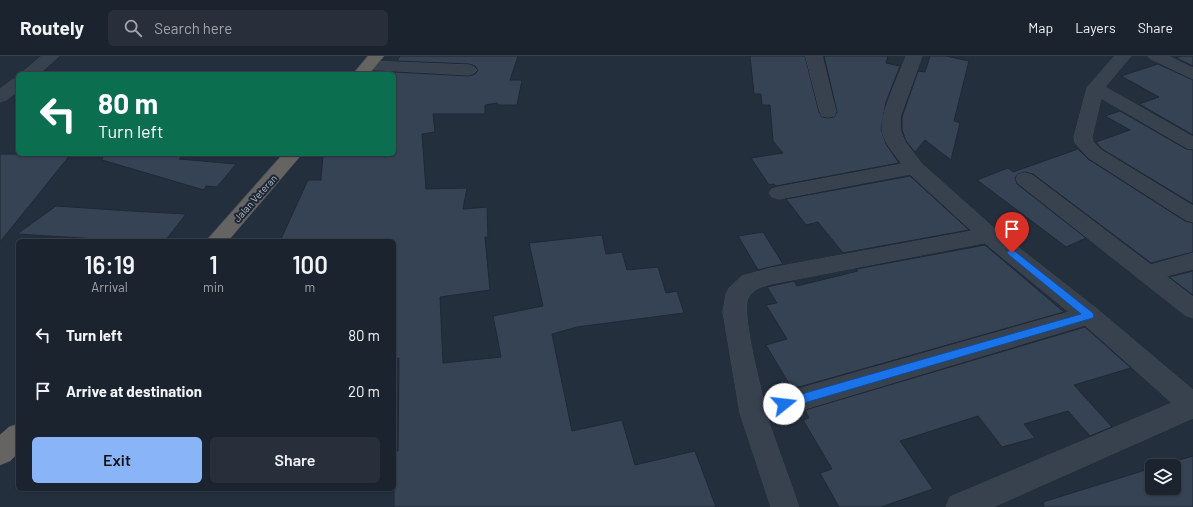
<!DOCTYPE html>
<html lang="en">
<head>
<meta charset="utf-8">
<style>
  :root { --surface:#1b232e; --page:#282f3a; --text:#f1f3f6; --muted:#a0a4aa; --line:#39404a; --accent:#8ab4f8 }
  body { margin:0; font-family:Barlow,sans-serif; background:var(--page); color:var(--text); height:100vh; display:flex; flex-direction:column; font-size:15px; white-space:nowrap }
  * { box-sizing:border-box; margin:0 }
  p { font-size:13px; color:var(--muted) }
  .icon { flex:none; width:22px; height:22px; fill:none; stroke:currentColor; stroke-width:2; stroke-linecap:round; stroke-linejoin:round }
  .map { position:relative; flex:1; overflow:hidden }
  .panel { position:absolute; left:16px; top:183px; width:380px; height:252px; display:flex; flex-direction:column; background:var(--surface); border-radius:6px; box-shadow:0 1px 3px #0004,0 0 0 1px var(--line) }
  .panel>* { flex:none }
  .top-card { position:absolute; left:16px; top:16px; width:380px; height:84px; border-radius:6px; box-shadow:0 1px 3px #0004,0 0 0 1px var(--line); background:#0b6e4f; color:#fff; overflow:hidden }
  .fabs { position:absolute; left:1145px; top:403px; display:grid; gap:8px }
  .fabs a { display:grid; place-items:center; width:36px; height:36px; border-radius:6px; background:var(--surface); box-shadow:0 1px 3px #0004,0 0 0 1px var(--line); font-size:20px }
  .pin { position:absolute; display:grid; place-items:center; width:34px; height:34px; color:#fff; margin:-41px -17px; border-radius:50% 50% 50% 0; rotate:-45deg; box-shadow:0 0 4px #0007 }
  .pin .icon { rotate:45deg }
  .me { position:absolute; width:44px; margin:-22px; rotate:74deg; stroke-linejoin:round; filter:drop-shadow(0 0 3px #0008) }
  .turn { display:flex; align-items:center; gap:14px; height:84px; padding:0 16px; font-size:18px }
  .turn .icon { width:52px; height:52px; stroke-width:2.5 }
  .turn b { display:block; font-size:28px; line-height:34px }
  .eta { display:flex; justify-content:space-evenly; align-items:center; height:68px; text-align:center }
  .eta b { font-size:24px; font-weight:600; line-height:28px }
  .primary-button { display:flex; gap:8px; margin-top:auto; padding:8px 16px }
  .primary-button a { flex:1; height:46px; border-radius:6px; background:var(--accent); color:#111; font-size:16px; font-weight:600; line-height:46px; text-align:center }
  .primary-button a+a { background:var(--page); color:var(--text) }
  ul { padding:0; list-style:none }
  li { display:flex; align-items:center; gap:12px; height:56px; padding:0 16px }
  li div { flex:1 }
  li b { display:block; font-size:15px }
  li em { font-style:normal }
  header { display:flex; align-items:center; gap:24px; box-sizing:border-box; height:56px; padding:0 20px; background:var(--surface); border-bottom:1px solid var(--line) }
  header strong { font-size:19px }
  nav { display:flex; gap:22px; margin-inline-start:auto; font-size:14px }
  .search { width:280px; height:36px; background:var(--page); display:flex; align-items:center; gap:10px; box-sizing:border-box; padding:0 14px; border-radius:6px; color:var(--muted); font-size:15px }
  .map>svg:first-child { display:block }
  .building { fill:#364354; stroke:#1f2835 }
  .lines { fill:none; stroke-linecap:round; stroke-linejoin:round }
  .minor-casing { stroke:#414a57; stroke-width:1 }
  .trunk-casing { stroke:#434c59; stroke-width:1 }
  .minor { fill:#38414e; fill-rule:evenodd }
  .trunk { fill:#656462; fill-rule:evenodd }
  .route { fill:#1a73e8; stroke:#114b97 }
  .labels { text-anchor:middle; dominant-baseline:central; stroke-width:4; stroke-linejoin:round; paint-order:stroke }
  .street-label { font-size:10px; fill:#b4bcc9; stroke:#1d2633 }
</style>
</head>
<body>
<header>
<strong>Routely</strong>
<div class="search"><svg class="icon" aria-label="search" viewBox="0 0 24 24"><circle cx="10" cy="10" r="6"/><path d="M15 15l6 6"/></svg>Search here</div>
<nav><a>Map</a><a>Layers</a><a>Share</a></nav>
</header>
<div class="map">
<svg width="1193" height="451" viewBox="0 0 1193 451">
  <rect width="100%" height="100%" fill="#242f3e"/>
  <path class="building" d="M400,0H518L510,24H522L517,49H498L497,47L485,49V58H433L435,76L422,78L426,133L467,132L463,153L487,151L488,181H485L490,234L440,241L443,307L501,301L493,260L543,250L529,187L602,179L606,198L622,196L627,214L658,211L666,237L677,235L684,257L577,271L552,278L572,375L622,364L635,409L695,395L716,451H394V396L398,395L399,302L394,303V185H280L308,124H321L323,98H394V16L469,20L475,18L478,14L475,10L469,8L397,5Z
    M750,0H805L819,56L822,61L828,62L834,61L837,56L824,0H888L886,7L900,10L886,46L881,73L886,88L899,107L776,130L774,128L769,129L751,102L783,97L773,85L770,49H762L761,38H754Z
    M930,0H946L969,5L954,65L960,67L951,104L925,84L915,96L906,85L902,74V61L918,15L925,16Z
    M1182,0H1193V10L1176,2Z
    M1158,8L1193,24V79L1139,48L1159,41L1121,20Z
    M1120,55L1186,93L1193,94V148L1102,93L1096,86L1130,74L1105,60Z
    M1078,93L1088,103L1185,165L1193,167V196L1151,207L1033,118L1025,116L1018,118L1015,122L1017,128L1086,182L1066,191L977,124L1008,112L1013,116Z
    M0,98H71L0,186Z
    M103,98H186L179,103L236,108L217,131L206,130L204,134L102,104Z
    M910,120L969,174L843,197L818,166L806,169L786,143Z
    M56,150L130,155L186,158L165,185H130L17,178Z
    M763,176L783,208L758,214L738,180Z
    M985,189L1064,256L792,333L766,289L787,283L766,249L777,247L767,231L794,225L797,230L858,215L856,213Z
    M1193,215V239L1169,221Z
    M1085,271L1131,312L1074,329L1112,371L1090,380L1068,355L1024,368L1035,382L1002,391L978,360L900,385L933,433L881,451H839L820,417L832,413L803,364L809,362L805,354Z
    M1193,400V451H1044L1043,446L1152,412V432H1174V410H1159Z"/>
  <g class="lines">
    <g class="minor-casing">
      <path id="minor" d="M42,0H59L39,18H21Z
        M806,0H822L836,56L834,60L828,61L822,60L820,56Z
        M906,0H922L900,61V74L905,86L921,107L996,174L1097,253L1193,334V362L993,451H946L950,441L1172,347L1085,269L768,364L799,451H771L740,357L723,256L726,238L729,232L742,220L771,212L972,175L910,118L779,143L772,141L769,137L772,133L779,131L902,108C895,98 883,86 882,73C881,55 900,18 906,0ZM985,187L1069,256L763,343C759,324 741,256 748,242C752,233 763,230 771,228Z
        M1115,0H1131L1105,31L1193,81V93L1187,92L1101,42L1092,81L1093,86L1101,94L1193,150V166L1186,164L1089,102L1075,87L1074,81L1087,32Z
        M1148,0H1168L1193,12V23L1151,3Z
        M368,5L469,9L474,11L477,14L474,17L469,19L363,13L360,10L363,7Z
        M18,22V35L6,44L0,46V33L12,24Z
        M1025,117L1032,119L1151,209L1193,197V213L1166,220L1193,241V262L1185,259L1018,127L1016,123L1018,119Z"/>
    </g>
    <g class="trunk-casing">
      <path id="trunk" d="M368,0H384L369,18H353Z
        M283,98H302L228,185H206Z
        M18,368V397L10,405L0,409V379L9,371Z"/>
    </g>
    <use href="#minor" class="minor"/>
    <use href="#trunk" class="trunk"/>
  </g>
  <path class="route" d="M1012,193L1093,257L1094,260L1093,262L784,353L780,351L779,348L780,345L784,343L1081,258L1009,199L1007,197L1009,194Z"/>
  <g class="labels">
    <g class="street-label">
      <text transform="translate(255 142) rotate(-48)">Jalan Veteran</text>
    </g>
  </g>
</svg>
<div class="fabs">
<a><svg class="icon" aria-label="layers" viewBox="0 0 24 24"><path d="M12 4l9 5-9 5-9-5zM3 14l9 5 9-5"/></svg></a>
</div>
<div class="pin" style="left:1012px;top:197px;background:#d93025"><svg class="icon" aria-label="arrive" viewBox="0 0 24 24"><path d="M6 21V4h12l-3 4 3 4H6"/></svg></div>
<svg class="me" style="left:784px;top:348px" viewBox="-20 -20 40 40"><circle r="19" fill="#fff"/><path d="M0-13L10 11 0 6-10 11z" fill="#1a73e8"/></svg>
<div class="top-card">
<div class="turn"><svg class="icon" aria-label="left" viewBox="0 0 24 24"><path d="M17 20v-9H6M10 6l-5 5 5 5"/></svg><div><b>80 m</b>Turn left</div></div>
</div>
<section class="panel">
<div class="eta">
<div><b>16:19</b><p>Arrival</p></div>
<div><b>1</b><p>min</p></div>
<div><b>100</b><p>m</p></div>
</div>
<ul>
<li><svg class="icon" aria-label="left" viewBox="0 0 24 24"><path d="M17 20v-9H6M10 6l-5 5 5 5"/></svg><div><b>Turn left</b></div><em>80 m</em></li>
<li><svg class="icon" aria-label="arrive" viewBox="0 0 24 24"><path d="M6 21V4h12l-3 4 3 4H6"/></svg><div><b>Arrive at destination</b></div><em>20 m</em></li>
</ul>
<div class="primary-button"><a>Exit</a><a>Share</a></div>
</section>
</div>
</body>
</html>
